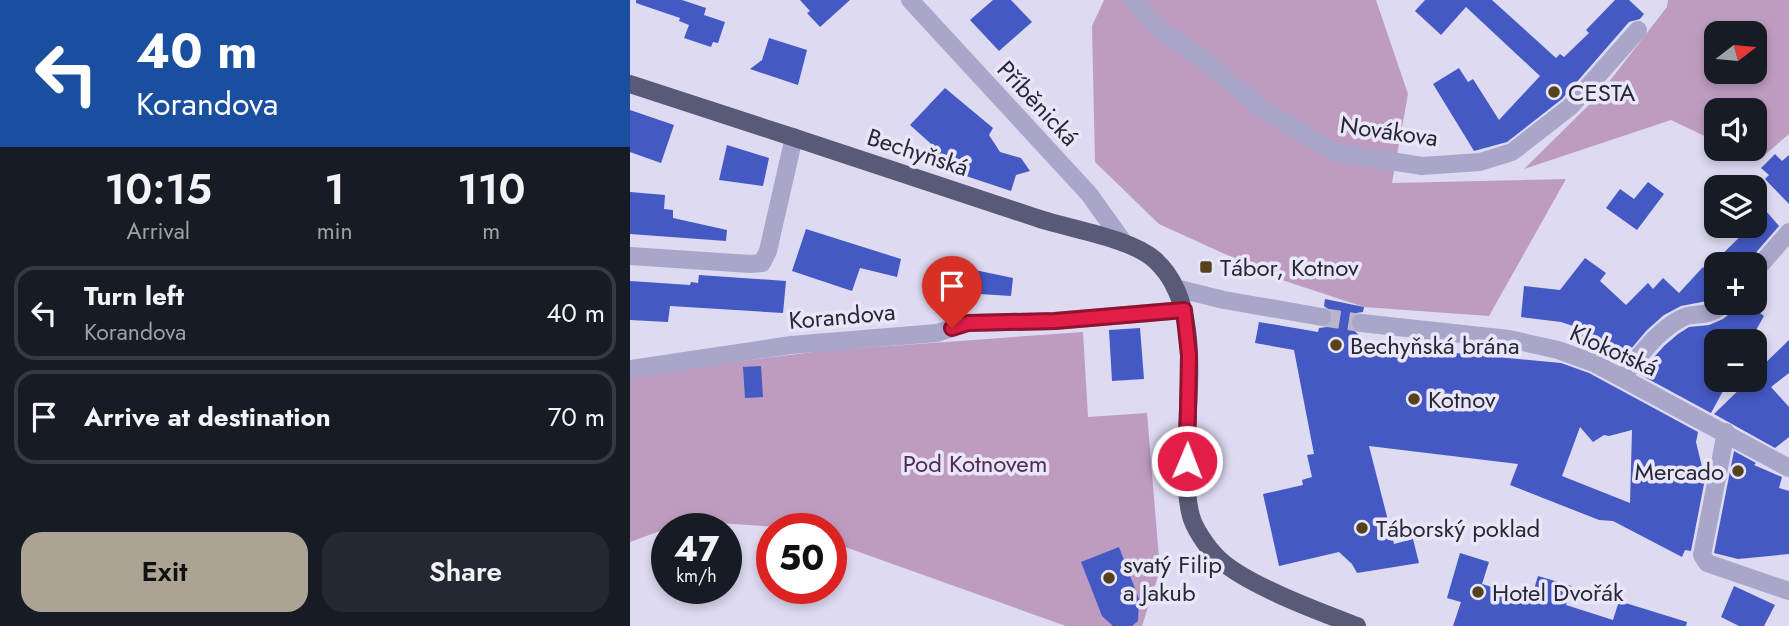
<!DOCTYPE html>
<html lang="en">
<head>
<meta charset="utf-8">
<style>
  :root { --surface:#171b24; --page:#242831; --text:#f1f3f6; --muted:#9ea1a6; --line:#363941; --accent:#aba494 }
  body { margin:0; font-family:Jost,sans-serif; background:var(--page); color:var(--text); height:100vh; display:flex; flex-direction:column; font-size:26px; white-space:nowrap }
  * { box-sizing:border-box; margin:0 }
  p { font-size:23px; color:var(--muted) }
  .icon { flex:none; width:38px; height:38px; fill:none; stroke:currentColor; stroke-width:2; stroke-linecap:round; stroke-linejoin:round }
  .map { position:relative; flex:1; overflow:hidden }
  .side { display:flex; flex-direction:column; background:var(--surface); width:630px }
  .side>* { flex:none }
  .guide { background:#1a4fa0; color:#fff; overflow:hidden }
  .needle { width:46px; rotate:74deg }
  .controls { position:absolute; left:1074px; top:21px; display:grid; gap:14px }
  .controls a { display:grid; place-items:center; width:63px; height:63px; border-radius:14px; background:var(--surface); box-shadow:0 4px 10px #0003; font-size:35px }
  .speed { position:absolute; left:21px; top:513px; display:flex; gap:14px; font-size:35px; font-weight:700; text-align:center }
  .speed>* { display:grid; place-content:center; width:91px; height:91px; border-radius:50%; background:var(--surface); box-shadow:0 4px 10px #0003; line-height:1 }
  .speed small { font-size:18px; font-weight:400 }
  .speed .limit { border:10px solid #d22; background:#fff; color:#111 }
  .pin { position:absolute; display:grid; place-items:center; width:60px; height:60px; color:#fff; margin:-72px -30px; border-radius:50% 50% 50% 0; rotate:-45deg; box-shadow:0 0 7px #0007 }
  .pin .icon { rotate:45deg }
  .me { position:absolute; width:77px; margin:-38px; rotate:1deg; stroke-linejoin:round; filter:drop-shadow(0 0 5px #0008) }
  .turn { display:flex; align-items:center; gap:24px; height:147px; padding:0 21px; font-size:32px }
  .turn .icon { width:91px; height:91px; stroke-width:2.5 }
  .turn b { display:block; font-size:49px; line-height:60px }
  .eta { display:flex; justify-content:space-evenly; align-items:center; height:119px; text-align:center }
  .eta b { font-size:42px; font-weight:600; line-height:49px }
  .cta { display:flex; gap:14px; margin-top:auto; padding:14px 21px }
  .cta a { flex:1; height:80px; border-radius:21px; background:var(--accent); color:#111; font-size:28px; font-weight:600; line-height:80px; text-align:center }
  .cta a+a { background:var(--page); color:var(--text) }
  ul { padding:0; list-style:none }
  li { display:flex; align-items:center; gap:21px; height:94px; margin:0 14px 10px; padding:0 7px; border:4px solid var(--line); border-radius:21px }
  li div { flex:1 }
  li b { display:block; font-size:26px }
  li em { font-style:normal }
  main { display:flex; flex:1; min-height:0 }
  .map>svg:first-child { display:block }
  .green { fill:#be9bc0; fill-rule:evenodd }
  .building { fill:#4559c4; fill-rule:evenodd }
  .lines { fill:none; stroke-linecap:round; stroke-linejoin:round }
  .minor-tunnel { stroke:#b9b6cb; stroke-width:18; stroke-dasharray:18 9; stroke-linecap:butt }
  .minor { stroke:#a8a6c9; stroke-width:18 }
  .major { stroke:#585a77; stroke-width:18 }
  .route-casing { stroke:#92132f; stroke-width:18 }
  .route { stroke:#e11d48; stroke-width:12 }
  .poi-dot { fill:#56431d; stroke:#e9e6f9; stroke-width:2.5 }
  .labels { text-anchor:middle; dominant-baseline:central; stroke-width:7; stroke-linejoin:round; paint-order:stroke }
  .poi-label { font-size:24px; fill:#272835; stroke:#e9e6f9; text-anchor:start }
  .street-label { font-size:24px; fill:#272835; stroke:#e9e6f9 }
  .park-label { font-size:24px; fill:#522b53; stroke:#e9e6f9 }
</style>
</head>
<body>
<main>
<section class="side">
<div class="guide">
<div class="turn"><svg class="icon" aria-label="left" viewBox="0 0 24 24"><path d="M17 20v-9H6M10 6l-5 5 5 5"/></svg><div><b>40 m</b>Korandova</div></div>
</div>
<div class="eta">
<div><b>10:15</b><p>Arrival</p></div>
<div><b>1</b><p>min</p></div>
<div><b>110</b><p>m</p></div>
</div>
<ul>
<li><svg class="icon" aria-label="left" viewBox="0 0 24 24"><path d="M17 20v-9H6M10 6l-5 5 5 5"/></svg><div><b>Turn left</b><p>Korandova</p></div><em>40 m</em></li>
<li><svg class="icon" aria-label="arrive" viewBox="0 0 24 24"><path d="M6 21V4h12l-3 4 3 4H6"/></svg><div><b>Arrive at destination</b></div><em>70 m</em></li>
</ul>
<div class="cta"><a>Exit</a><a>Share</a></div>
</section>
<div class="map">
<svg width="1159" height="626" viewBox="0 0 1159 626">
  <rect width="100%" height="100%" fill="#dddaf1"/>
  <path class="green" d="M474,0H746L778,94L762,183L936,179L859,316L734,307L652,280L529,224L465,162L462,26Z
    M1038,0H1159V134L1128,161L1102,149H1125V110H1087V142L1041,120L894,169L968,96L1037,7ZM1087,33H1125V72H1087Z
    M453,332L458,417L517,413L530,570L512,626H436L201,542V528H164L57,521L0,542V375L191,351Z"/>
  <path class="building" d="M6,0H52L76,8L74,15L95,22L88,43L83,42L81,47L54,38L59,25L49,21L50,18L6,3Z
    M170,0H220L190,27L177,13L180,11Z
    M363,0H381L402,22L369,51L340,20Z
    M795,0H862L926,58L930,54L934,57L959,33L956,30L985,0H999L1014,14L1010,19L999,22L932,99L877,142L844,151L803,84L829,68L838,82L843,79L869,120L910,76L836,7L811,35L785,11Z
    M139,38L177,50L168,85L120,69L132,60Z
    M315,88L363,128L359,135L370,152L391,158L400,171L386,175L381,191L300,164L309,151L280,125Z
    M0,110L44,125L31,163L0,152Z
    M97,145L139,158L133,186L89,180Z
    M1145,154L1152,161L1159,155V204L1135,179L1139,175L1131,168Z
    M1018,182L1034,194L1007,230L976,208L990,189L1004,199Z
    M0,192L35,195L34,209L43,210V218L97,230L96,241L0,234Z
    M1136,211L1149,226L1116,264H1087V295L1077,301L1051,306L1034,315L1017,330L990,362L950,339L955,330L931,322L891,317L894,286L930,290L955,258L976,273L970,281L996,305L1018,283L1023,289L1033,278L1049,293L1073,267L1076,270L1121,226H1125V221Z
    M176,229L271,259L267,277L230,268L222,291L162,271Z
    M321,265L383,278L381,296L318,292Z
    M69,275L156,281L153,313L40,306L38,322L0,320V281L60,285L61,282L68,283Z
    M695,299L734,307L733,312L726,313L720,321L721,328L728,334L727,341L783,346V349L931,363L959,373L1068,432L1066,442L1075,479L1061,551L1055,550L1052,557L983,521L969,520L880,485L888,464L739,446L764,544L783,539L789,563L727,573L722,564L709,552L649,566L633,494L673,485L672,480L682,477L677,455L684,454L664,350L625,343L629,322L688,332L689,328L697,327L703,320L702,312L694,306ZM950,427L963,442L974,435L979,436L1002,430L1000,503L932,476Z
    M1106,303H1117L1134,316L1120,341H1087V380H1099L1081,413L1009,374L1034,346L1048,334L1059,327L1079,325L1093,319L1102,312Z
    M510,328L514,379L482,381L479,330Z
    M1159,340V373L1141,387L1159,407V437L1145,448L1084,414L1119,380H1125V373Z
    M131,366L133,397L115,398L113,367Z
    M1104,451L1126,463L1124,465L1152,477L1149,488L1159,491V554L1108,559L1084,553Z
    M489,547L509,599L508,621L502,626H483L472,616L451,562Z
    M830,553L859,562L852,584L901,599L908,576L942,586L936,605L983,620L989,601L1057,622L1056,626H823L831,602L817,598Z
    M1104,586L1145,605L1134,626H1109L1091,617Z"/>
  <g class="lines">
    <path class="minor-tunnel" d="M692,317L731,323"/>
    <path class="minor" d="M280,0L459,194L494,243
      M503,0L529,29L571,58L631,108L704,152L792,166L850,162L882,152L940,107L1008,30
      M0,256L120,264L132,263L138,251L164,137
      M1125,271L1159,232
      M545,288L594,300L692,317
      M731,323L879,339L928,350L964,363L1159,468
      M0,369L161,345L307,333L338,323L425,321L553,310
      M992,377C1009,357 1026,332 1050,319C1065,310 1074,321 1095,303
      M1096,432L1072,555L1077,563L1159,591"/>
    <path class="major" d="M0,84C136,128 271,173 407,218C439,229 501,238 525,260C587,316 542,444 561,516C564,528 577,547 586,556C611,583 690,612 727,626"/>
  </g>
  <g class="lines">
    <g class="route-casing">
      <path id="route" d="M322,328L338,323L425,321L554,310L559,355L557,461"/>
    </g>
    <use href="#route" class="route"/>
  </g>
  <g class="poi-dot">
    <circle cx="924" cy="92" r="7"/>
    <rect x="569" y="260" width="14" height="14" rx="3.5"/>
    <circle cx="706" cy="345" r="7"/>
    <circle cx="784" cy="399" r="7"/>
    <circle cx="1108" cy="471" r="7"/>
    <circle cx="732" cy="528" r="7"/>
    <circle cx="479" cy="578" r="7"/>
    <circle cx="848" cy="592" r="7"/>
  </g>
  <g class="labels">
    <g class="poi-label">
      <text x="938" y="92">CESTA</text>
      <text x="590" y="267">Tábor, Kotnov</text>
      <text x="720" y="345">Bechyňská brána</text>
      <text x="798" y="399">Kotnov</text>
      <text x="1094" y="471" text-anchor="end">Mercado</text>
      <text x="746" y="528">Táborský poklad</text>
      <text x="493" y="564">svatý Filip<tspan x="493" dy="28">a Jakub</tspan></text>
      <text x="862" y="592">Hotel Dvořák</text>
    </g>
    <g class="street-label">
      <text transform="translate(408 103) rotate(47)">Příběnická</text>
      <text transform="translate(759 131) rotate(8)">Novákova</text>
      <text transform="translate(288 152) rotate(18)">Bechyňská</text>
      <text transform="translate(212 316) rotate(-5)">Korandova</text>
      <text transform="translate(984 350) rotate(24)">Klokotská</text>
    </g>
    <g class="park-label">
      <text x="345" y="463">Pod Kotnovem</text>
    </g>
  </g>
</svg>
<div class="controls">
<a><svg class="needle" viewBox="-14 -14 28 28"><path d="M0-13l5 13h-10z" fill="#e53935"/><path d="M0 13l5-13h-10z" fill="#9ea1a6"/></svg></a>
<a><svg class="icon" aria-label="sound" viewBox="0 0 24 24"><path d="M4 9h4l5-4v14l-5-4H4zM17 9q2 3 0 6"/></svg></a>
<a><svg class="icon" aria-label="layers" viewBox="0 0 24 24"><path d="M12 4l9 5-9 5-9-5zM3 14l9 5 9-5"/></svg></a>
<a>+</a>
<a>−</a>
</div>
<div class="speed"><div>47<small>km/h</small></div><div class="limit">50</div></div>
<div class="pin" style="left:322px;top:328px;background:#d93025"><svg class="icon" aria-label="arrive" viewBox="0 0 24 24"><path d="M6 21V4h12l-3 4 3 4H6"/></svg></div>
<svg class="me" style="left:557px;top:461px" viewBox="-20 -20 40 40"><circle r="17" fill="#e11d48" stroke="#fff" stroke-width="3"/><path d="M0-11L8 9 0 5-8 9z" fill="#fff"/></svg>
</div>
</main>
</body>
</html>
